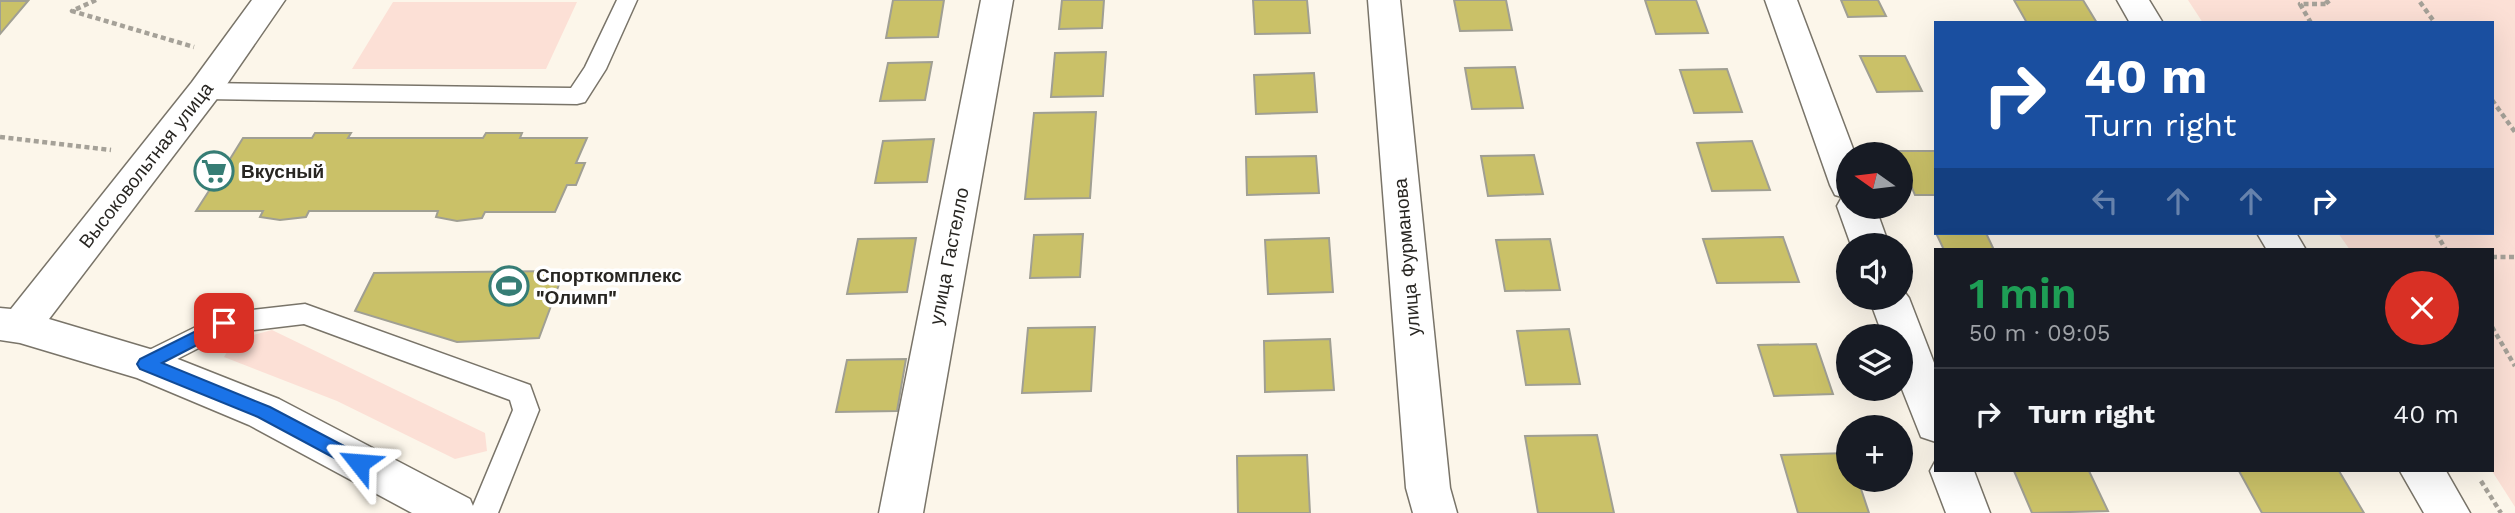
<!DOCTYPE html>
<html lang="en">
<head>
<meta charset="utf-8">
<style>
  :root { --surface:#171b24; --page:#20242c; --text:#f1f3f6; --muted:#9ea1a6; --line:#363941 }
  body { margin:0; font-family:"Work Sans",sans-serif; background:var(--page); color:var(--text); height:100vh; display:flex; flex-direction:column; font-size:26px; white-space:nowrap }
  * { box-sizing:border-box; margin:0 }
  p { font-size:23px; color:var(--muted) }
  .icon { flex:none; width:38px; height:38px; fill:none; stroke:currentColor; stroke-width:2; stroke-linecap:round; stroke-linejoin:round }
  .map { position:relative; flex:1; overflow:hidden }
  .details { position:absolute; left:1934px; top:248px; width:560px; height:224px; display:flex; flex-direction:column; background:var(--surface); border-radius:0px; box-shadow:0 7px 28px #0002 }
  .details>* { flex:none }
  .top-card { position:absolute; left:1934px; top:21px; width:560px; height:214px; border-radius:0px; box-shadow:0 7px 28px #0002; background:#1a4fa0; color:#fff; overflow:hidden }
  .needle { width:46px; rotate:284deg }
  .tools { position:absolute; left:1836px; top:142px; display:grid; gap:14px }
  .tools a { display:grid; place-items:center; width:77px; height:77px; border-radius:50%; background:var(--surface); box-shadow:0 7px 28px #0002; font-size:35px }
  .pin { position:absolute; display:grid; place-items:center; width:60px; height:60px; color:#fff; margin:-30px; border-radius:14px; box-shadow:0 4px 10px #0006 }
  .me { position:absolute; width:77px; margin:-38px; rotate:298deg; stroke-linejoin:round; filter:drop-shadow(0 0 5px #0008) }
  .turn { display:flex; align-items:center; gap:24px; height:147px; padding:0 35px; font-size:32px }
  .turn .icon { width:91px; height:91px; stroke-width:2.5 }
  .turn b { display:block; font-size:49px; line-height:60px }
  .lanes { display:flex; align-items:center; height:66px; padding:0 35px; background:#0003; justify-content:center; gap:35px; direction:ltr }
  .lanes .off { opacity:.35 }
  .round { display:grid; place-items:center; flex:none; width:74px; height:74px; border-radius:37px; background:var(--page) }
  .headline { display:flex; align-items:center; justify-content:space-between; height:119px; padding:0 35px }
  h1 { font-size:42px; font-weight:600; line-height:52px; color:#1e9e55 }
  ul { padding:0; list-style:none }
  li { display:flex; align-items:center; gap:21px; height:91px; padding:0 35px; border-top:2px solid var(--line) }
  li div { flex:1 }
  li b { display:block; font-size:26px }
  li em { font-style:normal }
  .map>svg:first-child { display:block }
  .green { fill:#fce0d6 }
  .building { fill:#cac168; stroke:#a09f93; stroke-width:2 }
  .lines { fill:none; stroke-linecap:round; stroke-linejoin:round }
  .service-casing { stroke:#797469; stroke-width:3 }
  .minor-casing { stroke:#797469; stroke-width:3 }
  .tertiary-casing { stroke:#797469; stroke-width:3 }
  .path { stroke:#a5a198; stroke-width:4.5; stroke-dasharray:5 3.5; stroke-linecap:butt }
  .service { fill:#fff; fill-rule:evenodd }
  .minor { fill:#fff; fill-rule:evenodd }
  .tertiary { fill:#fff; fill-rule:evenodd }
  .route { fill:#1a73e8; stroke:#114b97; stroke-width:2 }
  .labels { text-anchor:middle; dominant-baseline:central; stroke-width:7; stroke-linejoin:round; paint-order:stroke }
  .street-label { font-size:19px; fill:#282622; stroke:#fff }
  .poi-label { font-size:19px; font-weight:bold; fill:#282622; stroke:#fff; text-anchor:start }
</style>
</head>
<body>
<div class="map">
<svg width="2515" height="513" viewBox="0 0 2515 513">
  <rect width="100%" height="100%" fill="#fcf6ea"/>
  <path class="green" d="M2188,0H2515V507L2492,471V250H2350L2338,233H2492V23H2203Z
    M393,2H577L546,69H352Z
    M272,330L485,433L487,451L455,459L337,401L224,357L234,340Z"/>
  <path class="building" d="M893,0H944L938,37L886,38Z
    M1062,0H1104L1102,28L1059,29Z
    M1253,0H1307L1310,33L1255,34Z
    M1454,0H1506L1512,30L1460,31Z
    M1645,0H1696L1708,33L1656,34Z
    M1841,0H1878L1886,16L1848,17Z
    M2014,0H2083L2097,23H2027Z
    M0,1H28L0,34Z
    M1106,52L1103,96L1051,97L1055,53Z
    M1860,56H1905L1922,91L1877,92Z
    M932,62L925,100L880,101L888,63Z
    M1515,67L1523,108L1472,109L1465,68Z
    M1727,69L1742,112L1694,113L1680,70Z
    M1314,73L1317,112L1256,114L1254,75Z
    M1096,112L1090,198L1025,199L1034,113Z
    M315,133H351L348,138H483L486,133H522L520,138H587L576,163H585L576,185H567L555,212H485L482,218L457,221L436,217L438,211H309L306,217L280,220L260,217L263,211H196L214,183H206L221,159H230L243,138H312Z
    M934,139L927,182L875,183L883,141Z
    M1752,141L1770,190L1712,191L1697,143Z
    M1896,151H1936V195H1915L1900,161V154Z
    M1534,155L1543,194L1488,196L1481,156Z
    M1316,156L1319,193L1247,195L1246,157Z
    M1936,233H1986L1994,250H1944Z
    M1083,234L1080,277L1030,278L1034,235Z
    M1783,237L1799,282L1717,283L1703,239Z
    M916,238L907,292L847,294L858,239Z
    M1329,238L1333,292L1268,294L1265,240Z
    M1550,239L1560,290L1505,291L1496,240Z
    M564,271L539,338L457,342L355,311L374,273Z
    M1095,327L1091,391L1022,393L1028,328Z
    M1569,329L1580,384L1526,385L1517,331Z
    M1330,339L1334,390L1265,392L1264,341Z
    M1816,344L1833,394L1774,396L1758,345Z
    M906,359L897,411L836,412L847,360Z
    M1597,435L1614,513H1538L1525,436Z
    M1848,453V480H1858L1869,513H1798L1781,455Z
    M1307,455L1310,513H1238L1237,456Z
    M2014,471H2089L2108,511L2032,513Z
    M2239,471H2339L2364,513H2262Z"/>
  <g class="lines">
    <g class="service-casing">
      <path id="service" d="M617,0H637L606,69L585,102L577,104L204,99L196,96L193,91L196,86L204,83L571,88L585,67Z
        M305,304L530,385L539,410L498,513H470L513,410L510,400L304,324L228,333L146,375L137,372L133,364L137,356L224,313Z"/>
    </g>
    <g class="minor-casing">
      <path id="minor" d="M981,0H1013L923,513H879Z
        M1368,0H1400L1450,488L1457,513H1413L1406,488Z
        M1765,0H1797L1855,154H1848V206H1875L1889,245H1851L1837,206L1842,197L1835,195L1830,185Z
        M2117,0H2149L2163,23H2130Z
        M2257,233H2296L2306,250H2267Z
        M1900,286L1909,298L1936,368V442L1921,437L1900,384V336H1883L1869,298H1900Z
        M1936,460V471H1974L1990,513H1946L1930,471Z
        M2400,471H2446L2470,513H2424Z"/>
    </g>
    <g class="tertiary-casing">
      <path id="tertiary" d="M252,0H285L216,100L49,319L160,352L279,399L470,499L476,513H412L249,425L137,378L20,343L0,340V308L11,309L192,82Z"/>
    </g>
    <path class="path" d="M96,0L72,11L194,47
      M2420,2L2435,23
      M2311,23L2300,4H2329L2326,0
      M2492,100L2515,132
      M0,137L111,150
      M2436,233L2446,250
      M2492,257H2515
      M2492,327L2515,366
      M2481,481L2501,513"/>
    <use href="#service" class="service"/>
    <use href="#minor" class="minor"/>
    <use href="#tertiary" class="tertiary"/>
  </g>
  <path class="route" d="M224,317L230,319L232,323L230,328L162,363L270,407L365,457L368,463L365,468L359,470L353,468L258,417L140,369L137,364L140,359Z"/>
  <defs>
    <g id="supermarket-ring" transform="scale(2.0125)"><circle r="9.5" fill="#fff" stroke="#367d75" stroke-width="1.5"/><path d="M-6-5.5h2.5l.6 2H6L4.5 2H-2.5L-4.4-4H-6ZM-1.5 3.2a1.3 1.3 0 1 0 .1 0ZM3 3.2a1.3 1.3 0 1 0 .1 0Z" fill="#367d75"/></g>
    <g id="stadium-ring" transform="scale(2.0125)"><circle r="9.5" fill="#fff" stroke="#367d75" stroke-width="1.5"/><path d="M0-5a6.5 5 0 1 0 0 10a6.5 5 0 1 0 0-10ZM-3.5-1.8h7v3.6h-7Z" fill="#367d75"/></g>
  </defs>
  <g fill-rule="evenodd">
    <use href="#supermarket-ring" x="214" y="171"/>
    <use href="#stadium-ring" x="509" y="286"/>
  </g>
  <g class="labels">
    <g class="street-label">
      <text transform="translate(146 165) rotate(-52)">Высоковольтная улица</text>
      <text transform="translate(949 256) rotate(-79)">улица Гастелло</text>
      <text transform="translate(1407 257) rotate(-95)">улица Фурманова</text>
    </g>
    <g class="poi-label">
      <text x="241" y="171">Вкусный</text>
      <text x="536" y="275">Спорткомплекс<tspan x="536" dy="22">"Олимп"</tspan></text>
    </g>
  </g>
</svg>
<div class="tools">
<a><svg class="needle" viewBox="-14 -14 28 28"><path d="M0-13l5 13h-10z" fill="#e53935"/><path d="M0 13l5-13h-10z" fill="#9ea1a6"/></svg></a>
<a><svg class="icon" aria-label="sound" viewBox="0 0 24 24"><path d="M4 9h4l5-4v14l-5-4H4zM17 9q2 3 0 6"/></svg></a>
<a><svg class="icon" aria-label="layers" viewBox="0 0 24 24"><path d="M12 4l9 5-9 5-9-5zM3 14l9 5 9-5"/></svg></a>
<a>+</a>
</div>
<div class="pin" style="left:224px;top:323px;background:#d93025"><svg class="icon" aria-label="arrive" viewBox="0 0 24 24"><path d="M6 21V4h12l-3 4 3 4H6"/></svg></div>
<svg class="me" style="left:359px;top:463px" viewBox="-20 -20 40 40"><path d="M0-17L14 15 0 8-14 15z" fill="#1a73e8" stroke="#fff" stroke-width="4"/></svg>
<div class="top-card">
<div class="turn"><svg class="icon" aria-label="right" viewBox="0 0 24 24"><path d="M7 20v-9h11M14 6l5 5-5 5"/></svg><div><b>40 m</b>Turn right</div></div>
<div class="lanes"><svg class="icon off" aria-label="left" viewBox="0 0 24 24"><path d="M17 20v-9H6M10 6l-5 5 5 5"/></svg><svg class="icon off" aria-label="ahead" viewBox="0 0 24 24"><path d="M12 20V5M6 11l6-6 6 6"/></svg><svg class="icon off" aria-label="ahead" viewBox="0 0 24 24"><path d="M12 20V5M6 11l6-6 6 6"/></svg><svg class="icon" aria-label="right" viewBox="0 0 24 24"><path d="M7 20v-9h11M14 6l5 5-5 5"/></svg></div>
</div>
<section class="details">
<div class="headline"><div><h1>1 min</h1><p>50 m · 09:05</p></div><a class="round" style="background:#d93025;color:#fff"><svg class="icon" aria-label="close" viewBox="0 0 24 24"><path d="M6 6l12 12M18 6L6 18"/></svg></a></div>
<ul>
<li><svg class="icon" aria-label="right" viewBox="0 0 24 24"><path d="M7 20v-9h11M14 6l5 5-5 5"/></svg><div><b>Turn right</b></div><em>40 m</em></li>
</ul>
</section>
</div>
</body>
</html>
